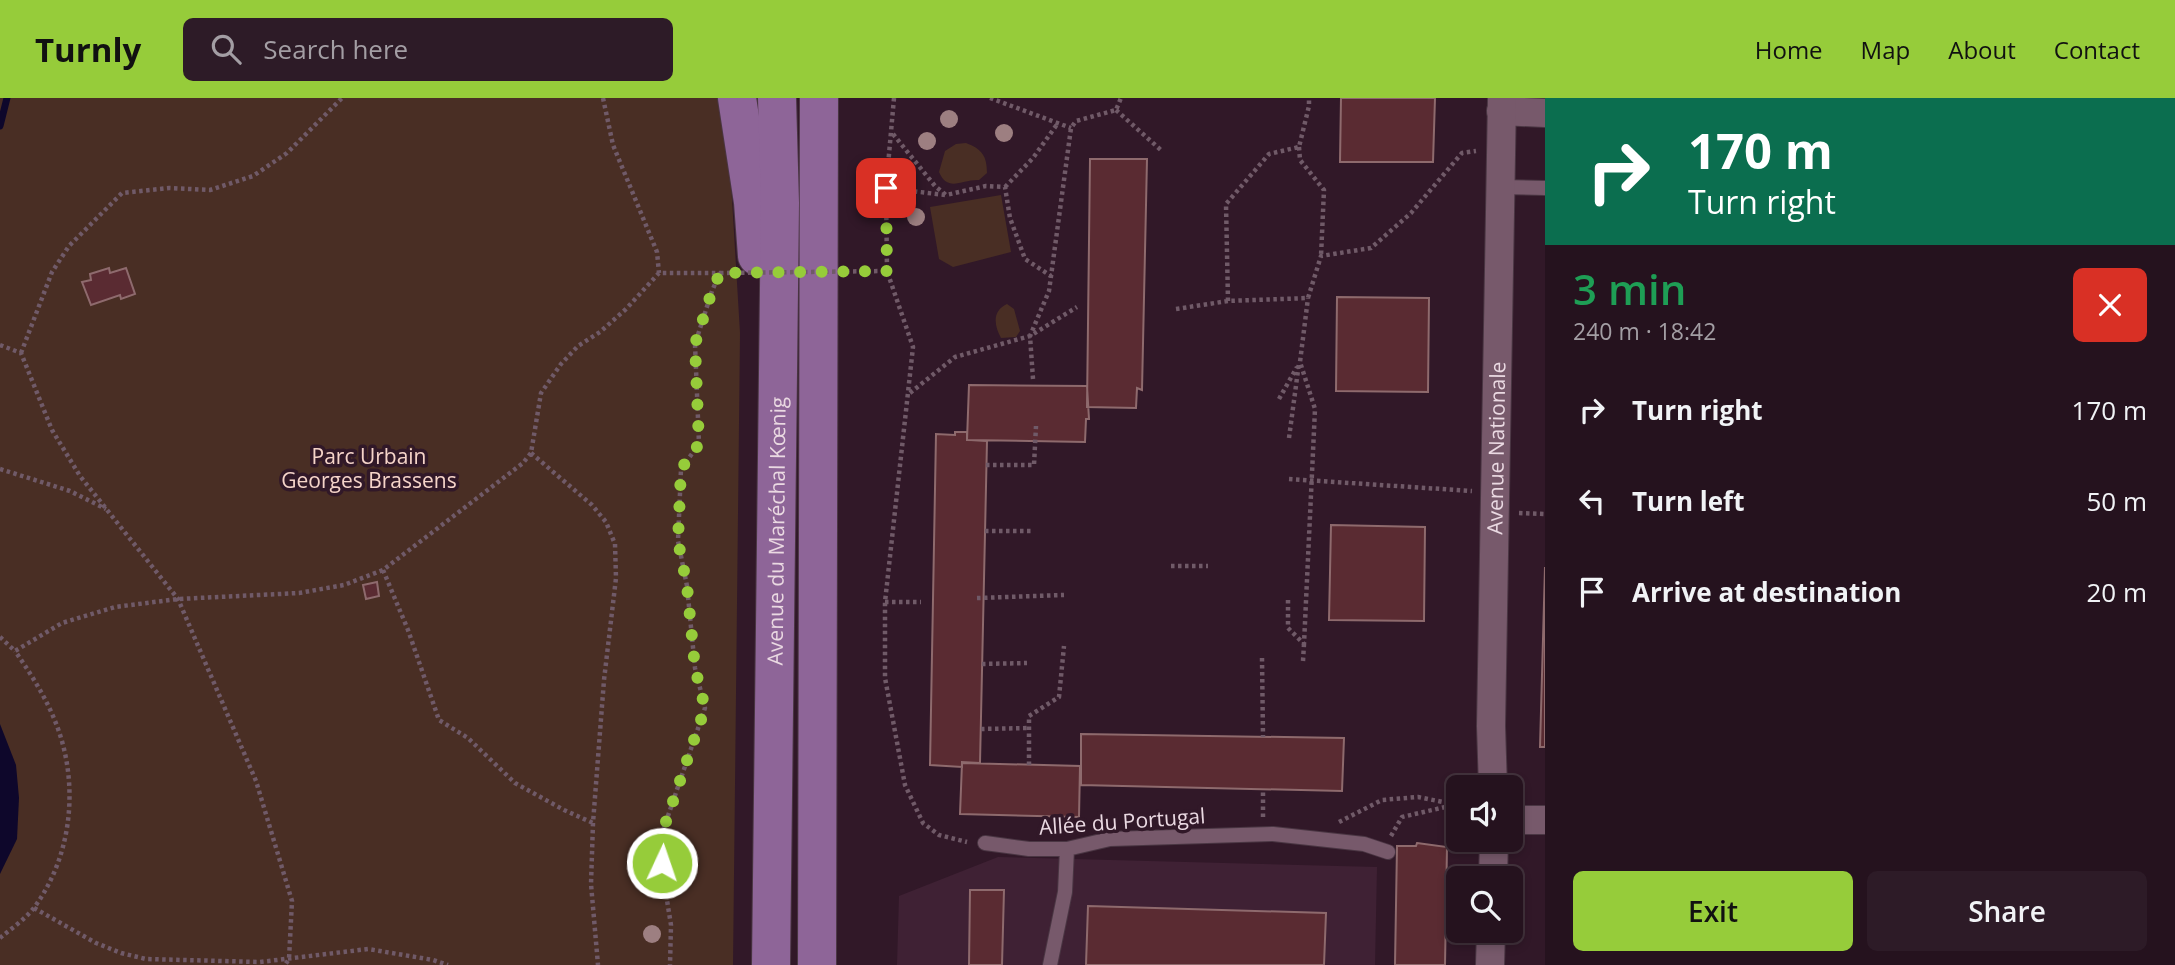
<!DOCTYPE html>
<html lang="en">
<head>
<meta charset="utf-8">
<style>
  :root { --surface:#25121e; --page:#2d1b27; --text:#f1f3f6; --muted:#a39ea4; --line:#42323c; --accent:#96cc3a }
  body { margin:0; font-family:"Open Sans",sans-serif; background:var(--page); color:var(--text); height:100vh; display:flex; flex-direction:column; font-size:26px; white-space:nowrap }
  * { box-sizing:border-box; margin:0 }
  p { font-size:23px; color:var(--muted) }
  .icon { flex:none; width:38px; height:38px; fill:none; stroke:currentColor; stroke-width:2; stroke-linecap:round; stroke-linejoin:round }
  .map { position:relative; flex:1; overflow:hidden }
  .panel { display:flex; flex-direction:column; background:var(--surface); width:630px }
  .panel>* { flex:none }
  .hud { background:#0b6e4f; color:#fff; overflow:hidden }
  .fabs { position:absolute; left:1446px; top:677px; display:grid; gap:14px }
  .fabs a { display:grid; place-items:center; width:77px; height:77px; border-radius:10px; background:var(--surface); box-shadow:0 4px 10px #0003,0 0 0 2px var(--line); font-size:35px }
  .pin { position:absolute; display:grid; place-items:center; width:60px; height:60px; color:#fff; margin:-30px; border-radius:14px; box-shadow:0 4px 10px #0006 }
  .me { position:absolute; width:77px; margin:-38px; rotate:3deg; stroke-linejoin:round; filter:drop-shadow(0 0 5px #0008) }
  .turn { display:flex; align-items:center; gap:24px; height:147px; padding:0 28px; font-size:32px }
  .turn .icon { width:91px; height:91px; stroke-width:2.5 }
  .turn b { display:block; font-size:49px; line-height:60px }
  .round { display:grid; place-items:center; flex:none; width:74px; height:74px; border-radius:10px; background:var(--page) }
  .head { display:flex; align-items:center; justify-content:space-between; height:119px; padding:0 28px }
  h1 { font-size:42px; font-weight:600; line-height:52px; color:#1e9e55 }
  .button { display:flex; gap:14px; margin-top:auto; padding:14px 28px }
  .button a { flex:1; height:80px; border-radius:10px; background:var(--accent); color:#111; font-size:28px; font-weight:600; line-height:80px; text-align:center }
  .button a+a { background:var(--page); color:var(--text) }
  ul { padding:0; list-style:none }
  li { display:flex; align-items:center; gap:21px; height:91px; padding:0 28px }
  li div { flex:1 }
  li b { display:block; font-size:26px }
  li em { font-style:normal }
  header { display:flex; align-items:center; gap:42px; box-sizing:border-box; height:98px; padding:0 35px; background:var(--accent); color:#111 }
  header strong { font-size:33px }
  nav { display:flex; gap:38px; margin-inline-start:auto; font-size:24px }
  .search { width:490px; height:63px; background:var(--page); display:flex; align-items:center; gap:18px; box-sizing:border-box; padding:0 24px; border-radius:10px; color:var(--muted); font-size:26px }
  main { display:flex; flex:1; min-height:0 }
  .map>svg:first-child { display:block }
  .built { fill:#3f2134 }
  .green { fill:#492e24 }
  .water { fill:#0e072b }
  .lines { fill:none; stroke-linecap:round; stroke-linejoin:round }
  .stream { stroke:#0e072b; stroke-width:7 }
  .building { fill:#5a2b32; stroke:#8e6a6d; stroke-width:2 }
  .lane-casing { stroke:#4a3643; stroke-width:16 }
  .street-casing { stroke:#4a3643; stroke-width:30 }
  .primary-casing { stroke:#4a3643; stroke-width:40 }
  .path { stroke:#705a68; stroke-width:4.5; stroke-dasharray:3.5 3.5; stroke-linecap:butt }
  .lane { stroke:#77596b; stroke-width:14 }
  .street { stroke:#77596b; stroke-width:28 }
  .primary { stroke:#8e6598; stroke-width:38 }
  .path-bridge { stroke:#705a68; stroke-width:4.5; stroke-dasharray:3.5 3.5; stroke-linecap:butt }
  .tree { fill:#9d7f81 }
  .route { stroke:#96cc3a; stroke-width:12; stroke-dasharray:0 21.6 }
  .labels { text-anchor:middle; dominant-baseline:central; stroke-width:7; stroke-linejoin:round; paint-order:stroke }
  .street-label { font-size:21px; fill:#ead9e2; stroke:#311828 }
  .park-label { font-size:21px; fill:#f5d4c9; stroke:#311828 }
</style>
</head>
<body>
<header>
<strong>Turnly</strong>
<div class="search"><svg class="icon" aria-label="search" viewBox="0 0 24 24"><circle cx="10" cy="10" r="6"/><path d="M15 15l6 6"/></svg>Search here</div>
<nav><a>Home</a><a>Map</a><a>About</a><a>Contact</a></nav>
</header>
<main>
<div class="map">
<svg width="1545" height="867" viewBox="0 0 1545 867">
  <rect width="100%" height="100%" fill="#311828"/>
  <path class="built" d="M998,759L1377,769L1375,867H897L899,798Z"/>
  <path class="green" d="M0,0H721L730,68L740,235L733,867H0Z
    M966,45C982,51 987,58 987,75L979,82C962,81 948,95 939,74L945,53L956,46Z
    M1001,97L1011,154L953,169L939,161L930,109Z
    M1007,206L1014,211L1020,233L1016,239L1001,240C994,227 992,213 1007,206Z"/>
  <path class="water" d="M0,626L16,667L19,700L17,741L0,776Z"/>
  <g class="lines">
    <path class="stream" d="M0,28L7,0"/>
  </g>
  <path class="building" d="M1341,0H1435L1433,64H1340Z
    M1090,61H1147L1142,292L1137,290L1136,310L1087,309Z
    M109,170L110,175L126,170L135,196L121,201L120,197L91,207L82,184L91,182L90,176Z
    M1337,199L1429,200L1428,294L1336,293Z
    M969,287L1087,288L1089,321H1086L1085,344L967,342Z
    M955,334H967V342L987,343L980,665L962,664V669L930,667L936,336L955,337Z
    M1331,427L1425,429L1424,523L1329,522Z
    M1545,469V649H1540Z
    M377,484L379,498L366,501L363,487Z
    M1081,636L1344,640L1342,693L1081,687Z
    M962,665L1080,668L1079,719L960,716Z
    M1417,745L1447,749L1445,867H1395L1397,748H1416Z
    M970,792H1004L1002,867H969Z
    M1088,808L1326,815L1324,867H1086Z"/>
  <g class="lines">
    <g class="lane-casing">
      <path id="lane" d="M1500,89L1545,90
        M985,745L1029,751H1067L1110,741L1273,736L1364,746L1388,754
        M1050,867L1065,794L1067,751"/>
    </g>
    <g class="street-casing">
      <g id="street">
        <path d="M1501,13L1545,15"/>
        <path id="s1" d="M1493,690L1491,628L1502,0"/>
        <path d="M1510,722H1545"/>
        <path d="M1493,780L1494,742"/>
        <path d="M1490,867L1491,833"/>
      </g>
    </g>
    <g class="primary-casing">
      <g id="primary">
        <path d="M737,0L753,104L757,158"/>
        <path id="s2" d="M771,867L780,105L777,0"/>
        <path d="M817,867L819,0"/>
      </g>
    </g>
    <path class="path" d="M603,0L613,47L657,154L659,175
      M894,0L886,90L887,173L913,249L885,504V580L905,687L923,725L939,737L967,744
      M990,0L1071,30
      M1116,12L1162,53
      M893,36L935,88L946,97L986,88L1005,89L1010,120L1025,161L1051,178
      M1299,49L1300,62L1324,92L1321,158
      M1005,89L1033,60L1058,25
      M886,90L945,97
      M1228,203L1226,106L1269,56L1299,49L1309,8V0
      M1176,211L1228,203L1308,200L1321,158L1371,150L1411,115L1462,55L1476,53
      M0,247L21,255L52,332L80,378L178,501L256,683L292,803L289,861L285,867
      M21,255L52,174L69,148L122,95L169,90L210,92L253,78L287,55L342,0
      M1033,281L1030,238L1049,193L1071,30L1076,23L1116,12L1121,0
      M910,295L955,259L1030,238L1077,209
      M1279,301L1297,269
      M1289,340L1299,265
      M531,355L592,407L606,424L615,446L616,480L604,582L593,725L591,786L598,867
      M986,367H1034L1036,328
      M0,371L70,393L106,411
      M1289,381L1472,393
      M1519,415L1545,416
      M985,433H1031
      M1171,468H1208
      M383,472L408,532L439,622L468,640L515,685L564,712L593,725
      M977,500L1064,497
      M1288,502V530L1304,546L1315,311L1300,264L1308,200
      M885,504H921
      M0,539L15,553L62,525L115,509L178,501L299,495L344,487L383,472L523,365L531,355L541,295L561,266L578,248L600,234L626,211L659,175H720L712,193L695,246L699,346L681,371L678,443L687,488L695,570L705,610L658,747L671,827L670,867
      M1262,560L1263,639
      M1303,563L1304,546
      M982,566L1027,565
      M981,631L1029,630
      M1029,667V618L1059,599L1064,548
      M1263,719V692
      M1339,724L1382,702L1418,699L1458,707
      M1391,738L1402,719L1454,707
      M34,810L96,845L121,855L146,861L260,864L368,851L433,862L448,867
      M0,840C12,830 27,820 36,807C72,756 79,687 57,628C47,601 31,576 15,553"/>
    <use href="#lane" class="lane"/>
    <use href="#street" class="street"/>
    <use href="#primary" class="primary"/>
    <path class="path-bridge" d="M720,175L887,173"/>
  </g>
  <g class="tree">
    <circle cx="949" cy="21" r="9"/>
    <circle cx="1004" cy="35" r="9"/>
    <circle cx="927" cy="43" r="9"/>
    <circle cx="916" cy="119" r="9"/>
    <circle cx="652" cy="836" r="9"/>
  </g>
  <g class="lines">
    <path class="route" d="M662,765L658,747L705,610L695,570L687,488L678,443L681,371L699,346L695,246L712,193L720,175L887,173L886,90"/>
  </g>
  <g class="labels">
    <g class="street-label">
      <text stroke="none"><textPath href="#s1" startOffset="340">Avenue Nationale</textPath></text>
      <text stroke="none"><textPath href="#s2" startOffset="434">Avenue du Maréchal Kœnig</textPath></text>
      <text transform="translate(1122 723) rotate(-4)">Allée du Portugal</text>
    </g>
    <g class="park-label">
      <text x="369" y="358">Parc Urbain<tspan x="369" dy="24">Georges Brassens</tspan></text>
    </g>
  </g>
</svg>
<div class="fabs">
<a><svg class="icon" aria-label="sound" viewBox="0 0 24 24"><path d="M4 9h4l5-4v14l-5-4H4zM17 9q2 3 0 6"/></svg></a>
<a><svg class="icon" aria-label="search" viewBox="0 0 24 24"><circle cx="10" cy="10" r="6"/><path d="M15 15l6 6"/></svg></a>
</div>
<div class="pin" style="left:886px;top:90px;background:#d93025"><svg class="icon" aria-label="arrive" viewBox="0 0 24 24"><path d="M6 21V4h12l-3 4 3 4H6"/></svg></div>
<svg class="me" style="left:662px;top:765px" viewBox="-20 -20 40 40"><circle r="17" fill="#96cc3a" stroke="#fff" stroke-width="3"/><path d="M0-11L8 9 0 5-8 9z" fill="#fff"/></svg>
</div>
<section class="panel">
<div class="hud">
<div class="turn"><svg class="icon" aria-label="right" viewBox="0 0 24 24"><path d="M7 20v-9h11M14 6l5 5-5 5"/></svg><div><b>170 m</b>Turn right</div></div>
</div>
<div class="head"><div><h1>3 min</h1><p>240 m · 18:42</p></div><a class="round" style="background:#d93025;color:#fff"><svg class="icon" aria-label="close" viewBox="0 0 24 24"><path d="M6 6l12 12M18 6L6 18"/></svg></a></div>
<ul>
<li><svg class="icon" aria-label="right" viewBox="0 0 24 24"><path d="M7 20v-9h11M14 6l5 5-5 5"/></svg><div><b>Turn right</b></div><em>170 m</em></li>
<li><svg class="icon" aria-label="left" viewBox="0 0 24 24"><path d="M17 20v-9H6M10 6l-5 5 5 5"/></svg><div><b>Turn left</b></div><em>50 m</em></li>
<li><svg class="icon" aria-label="arrive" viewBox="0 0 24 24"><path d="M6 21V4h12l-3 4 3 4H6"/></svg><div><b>Arrive at destination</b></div><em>20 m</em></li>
</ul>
<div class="button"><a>Exit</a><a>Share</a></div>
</section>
</main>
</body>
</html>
